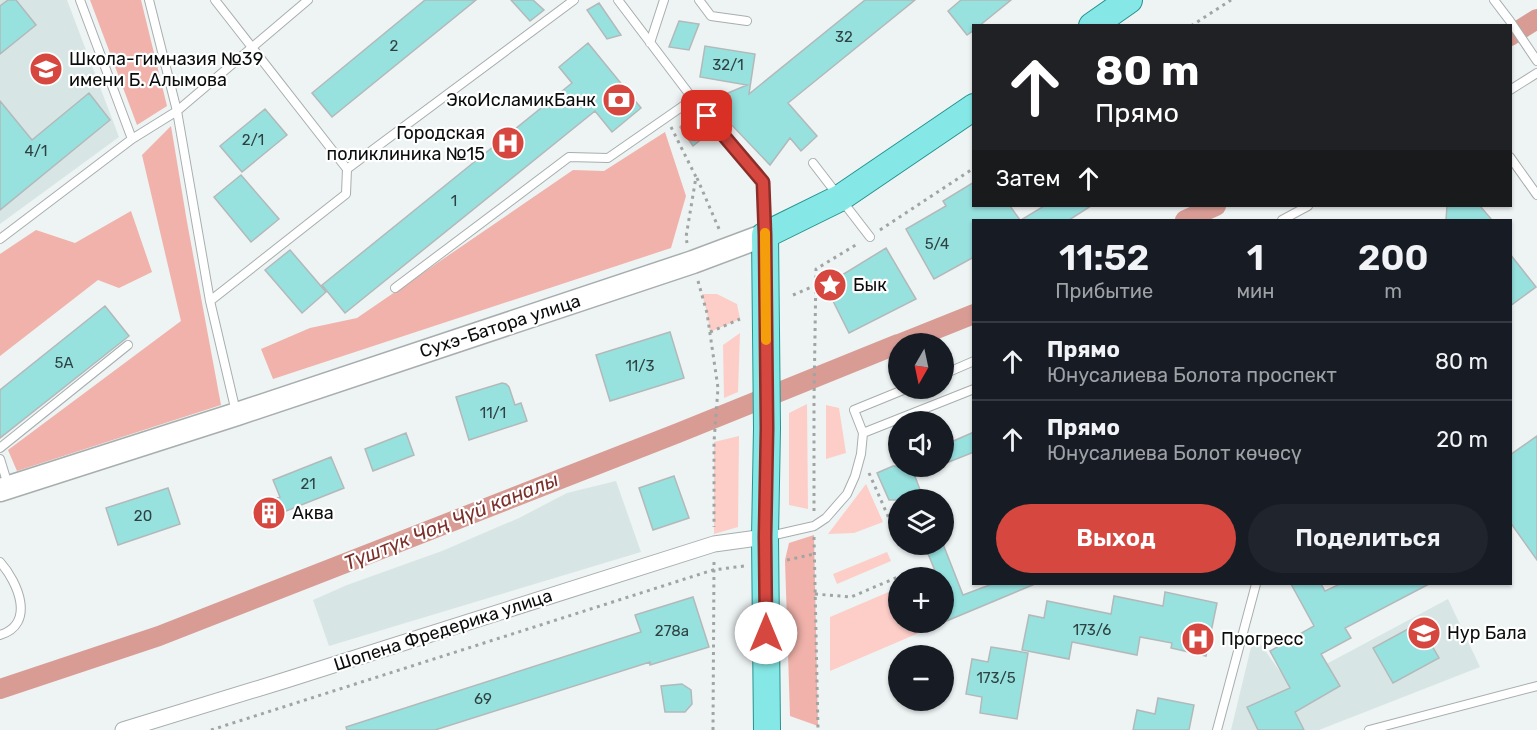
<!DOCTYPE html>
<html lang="ru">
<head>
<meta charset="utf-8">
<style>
  :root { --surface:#171b24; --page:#20242c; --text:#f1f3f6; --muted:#9ea1a6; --line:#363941; --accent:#d64740 }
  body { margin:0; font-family:Rubik,sans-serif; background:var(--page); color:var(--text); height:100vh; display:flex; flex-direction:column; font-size:22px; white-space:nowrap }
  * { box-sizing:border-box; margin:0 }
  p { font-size:20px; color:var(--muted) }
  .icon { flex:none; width:33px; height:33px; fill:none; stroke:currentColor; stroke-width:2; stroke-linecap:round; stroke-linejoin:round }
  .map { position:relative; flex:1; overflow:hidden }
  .side { position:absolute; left:972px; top:219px; width:540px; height:366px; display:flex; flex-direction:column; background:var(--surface); border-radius:0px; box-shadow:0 2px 4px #0004 }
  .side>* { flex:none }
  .top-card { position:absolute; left:972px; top:24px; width:540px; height:183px; border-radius:0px; box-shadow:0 2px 4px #0004; background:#202124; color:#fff; overflow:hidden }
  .needle { width:39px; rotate:189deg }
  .controls { position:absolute; left:888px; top:333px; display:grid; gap:12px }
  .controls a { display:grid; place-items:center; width:66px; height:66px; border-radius:50%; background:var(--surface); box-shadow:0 2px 4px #0004; font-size:30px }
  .pin { position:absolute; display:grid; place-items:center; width:51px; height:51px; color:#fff; margin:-26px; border-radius:12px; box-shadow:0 3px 9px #0006 }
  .me { position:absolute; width:66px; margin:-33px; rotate:0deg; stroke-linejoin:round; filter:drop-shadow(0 0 4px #0008) }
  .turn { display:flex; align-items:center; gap:21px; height:126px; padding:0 24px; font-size:27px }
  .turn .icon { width:78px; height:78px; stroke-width:2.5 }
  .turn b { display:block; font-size:42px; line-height:51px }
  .then { display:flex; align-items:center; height:57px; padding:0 24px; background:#0003; gap:12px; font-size:22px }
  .eta { display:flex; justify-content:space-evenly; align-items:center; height:102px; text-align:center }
  .eta b { font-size:36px; font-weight:600; line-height:42px }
  .primary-button { display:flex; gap:12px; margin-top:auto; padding:12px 24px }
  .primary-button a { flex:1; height:69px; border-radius:36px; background:var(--accent); color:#fff; font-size:24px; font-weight:600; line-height:69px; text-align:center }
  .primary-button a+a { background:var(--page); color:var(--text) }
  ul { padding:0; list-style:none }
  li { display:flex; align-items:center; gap:18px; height:78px; padding:0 24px; border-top:2px solid var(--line) }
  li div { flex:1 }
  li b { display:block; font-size:22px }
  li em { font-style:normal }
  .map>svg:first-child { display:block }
  .built { fill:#d7e6e5 }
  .green { fill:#fdcec8 }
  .forest { fill:#f0b2aa }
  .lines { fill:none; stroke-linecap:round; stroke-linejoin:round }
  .canal { stroke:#d89c95; stroke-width:20 }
  .building { fill:#97e1df; stroke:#b3b9b9; stroke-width:1.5 }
  .lane-casing { stroke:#a8aeae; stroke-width:10 }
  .street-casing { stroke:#a8aeae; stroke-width:17 }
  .secondary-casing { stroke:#a8aeae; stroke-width:25 }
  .primary-casing { stroke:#269290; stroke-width:28 }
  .path { stroke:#a0a5a4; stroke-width:3; stroke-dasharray:3 4.5; stroke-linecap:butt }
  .lane { stroke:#fff; stroke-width:8 }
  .street { stroke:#fff; stroke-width:15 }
  .secondary { stroke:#fff; stroke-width:22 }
  .primary { stroke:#86e8e6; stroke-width:26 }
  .route-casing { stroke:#8b2e2a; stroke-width:15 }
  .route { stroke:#d64740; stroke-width:10 }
  .slow { stroke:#f59e0b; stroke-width:10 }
  .labels { text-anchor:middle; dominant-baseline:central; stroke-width:4.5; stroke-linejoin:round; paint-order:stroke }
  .number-label { font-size:15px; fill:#2e4242 }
  .poi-label { font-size:18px; fill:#0b0d0d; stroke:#fff; text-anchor:start }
  .street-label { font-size:18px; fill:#0b0d0d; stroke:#fff }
  .water-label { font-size:20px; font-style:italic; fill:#7a312c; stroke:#fff }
</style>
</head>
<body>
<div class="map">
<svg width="1537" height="730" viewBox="0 0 1537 730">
  <rect width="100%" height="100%" fill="#edf4f3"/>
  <path class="built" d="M0,0H67L119,137L0,224Z
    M616,481L641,552L329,646L313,600L347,585L442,551L519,518L567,493Z
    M1448,599L1480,667L1319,730H1231L1254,635L1289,684Z"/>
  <path class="green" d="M702,294H717L737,304L740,319L710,332L707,313Z
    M740,333L738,392L724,398L723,345Z
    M807,404L808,509L789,505V413Z
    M826,405L839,408L846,453L826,459Z
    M739,436L738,527L714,534V442Z
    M866,484L883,522L854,533L828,534Z
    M887,552L891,561L837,584L833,574Z
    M898,588V622L925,623L928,629L830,671V617Z"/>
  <path class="forest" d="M90,0H141L167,106L137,125Z
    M171,126L187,222L221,405L17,471L8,450L181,321L142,155Z
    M665,132L686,196L671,248L273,379L261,349L310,328L357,318L573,170L604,171Z
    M131,211L152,272L119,288L98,280L0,356V254L36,230L75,243Z
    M814,535L818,726L790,716L785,560L789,543Z"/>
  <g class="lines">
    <path class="canal" d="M1510,36L1537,19
      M1185,220L1216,206
      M899,344L974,314
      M0,689L159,636L678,433L898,344"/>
  </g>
  <path class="building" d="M8,0H16L36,25L0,54V6Z
    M425,0H476L332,117L312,93Z
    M511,0H533L544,10L530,21Z
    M865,0H915L788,103L817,136L801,151L790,138L770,165L726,119L721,123L704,103L747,85L700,77L705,46L755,54L749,94Z
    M961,0H1011L979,26H974V30L967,35L948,11Z
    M599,3L621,35L607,39L587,10Z
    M679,21L699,24L689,50L669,47Z
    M588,43L641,108L612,132L595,111L345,313L322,285L572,83L559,67Z
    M89,93L110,120L0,210V101L32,140Z
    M265,109L287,135L242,172L220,146Z
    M695,111L712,131L693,146L680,127Z
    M241,175L279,219L251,242L214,197Z
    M974,182V206H1010L1020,220H974V257L934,279L906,229L946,206L943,201Z
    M1044,206H1091L1069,220H1021Z
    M1447,206H1480L1492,220H1446Z
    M886,248L916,299L849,333L833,301L842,275Z
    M290,250L326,292L302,313L265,270Z
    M1510,254L1536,287L1510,306Z
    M105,306L129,336L0,438V390Z
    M670,332L684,378L610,401L596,355Z
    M502,383L506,384L509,387L515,405L521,403L527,421L469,440L456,397Z
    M974,432V452L944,464V445Z
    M406,433L414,455L373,471L365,449Z
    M1537,436V560L1510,522V455Z
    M331,457L344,488L281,513L284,519L261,527L254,506L280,497L273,480Z
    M893,466H911L924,500H889L877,473Z
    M674,476L689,518L653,530L639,488Z
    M168,488L180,524L118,545L106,508Z
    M924,544H943L963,595L992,584H1035L944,622V578H938Z
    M1291,584H1321L1325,591L1340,584H1429L1345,628L1351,638L1321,654L1340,686L1295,712L1304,730H1258L1247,707L1290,688L1270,651L1314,626Z
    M1165,592L1217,603L1206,656L1171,648L1172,643L1140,637L1137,655L1072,642L1069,659L1022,650L1029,615L1044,618L1047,601L1111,614L1114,596L1163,606Z
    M693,597L709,647L650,665V662L435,730H347L346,727L641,632L635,615Z
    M1419,623L1439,658L1393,683L1373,648Z
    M991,647L1028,653L1017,719L980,713L982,697L966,694L972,659L988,662Z
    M682,684L691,690L692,704L685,712H665L661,686Z
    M1158,698L1194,705L1189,730H1133L1137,710L1155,714Z"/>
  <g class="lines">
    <g class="lane-casing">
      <path id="lane" d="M80,0L132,139L177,111L308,0
        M149,0L177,111L210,301L236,412
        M215,0L347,169L574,0
        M618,0L693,99L763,182L765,230
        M699,0L711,16L747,21
        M1494,0L1510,21L1537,61
        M650,43L664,0
        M1510,90L1537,73
        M1510,157L1537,195
        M813,163L870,237
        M1282,220L1308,206
        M0,239L132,139
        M395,288L569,157L608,158L693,99
        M210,301L346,194L347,169
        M944,374L974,361
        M863,433L974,389
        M0,448L128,345
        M0,459L8,485
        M770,536L814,526L826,518L847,494L855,476L861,454L863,433L854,410L908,388
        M0,562C18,582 36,624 0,635
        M1217,730L1256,584
        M1369,730L1537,686"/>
    </g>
    <g class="street-casing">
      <path id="street" d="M123,730L286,680L714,544L765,537"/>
    </g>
    <g class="secondary-casing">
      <path id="secondary" d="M0,490L237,414L693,262L765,235"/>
    </g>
    <g class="primary-casing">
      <path id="primary" d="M1092,26L1129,0
        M767,730L765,537L767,428L765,235L840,198L974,107"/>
    </g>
    <path class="path" d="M1191,26L1231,0
      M671,127L696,177L686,237L687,243
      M697,178L719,229
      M880,230L974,168
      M698,281L707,313L718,388L714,442V527
      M793,295L816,285
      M710,332L740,319
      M869,473L895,532
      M814,511V400L816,269L859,243
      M814,537L818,730
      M787,560L814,554
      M815,594L851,597L912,571
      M211,730L713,570L744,566
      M713,730L714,561"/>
    <use href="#lane" class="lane"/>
    <use href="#street" class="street"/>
    <use href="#secondary" class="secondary"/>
    <use href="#primary" class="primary"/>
  </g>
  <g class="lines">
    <g class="route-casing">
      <path id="route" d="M707,116L763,182L765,235L767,428L765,537L766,633"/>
    </g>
    <use href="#route" class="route"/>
    <path class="slow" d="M765,233L766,340"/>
  </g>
  <defs>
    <g id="school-disc" transform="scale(1.725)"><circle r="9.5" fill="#d64740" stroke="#fff"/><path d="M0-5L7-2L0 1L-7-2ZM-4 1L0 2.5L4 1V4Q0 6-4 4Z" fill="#fff"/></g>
    <g id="bank-disc" transform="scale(1.725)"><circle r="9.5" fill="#d64740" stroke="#fff"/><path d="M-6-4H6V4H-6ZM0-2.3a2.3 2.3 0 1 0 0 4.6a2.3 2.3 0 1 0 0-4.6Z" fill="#fff"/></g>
    <g id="hospital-disc" transform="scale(1.725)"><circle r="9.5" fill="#d64740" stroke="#fff"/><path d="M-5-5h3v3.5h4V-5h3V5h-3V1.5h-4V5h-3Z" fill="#fff"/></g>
    <g id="sight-disc" transform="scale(1.725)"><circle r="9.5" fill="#d64740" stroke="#fff"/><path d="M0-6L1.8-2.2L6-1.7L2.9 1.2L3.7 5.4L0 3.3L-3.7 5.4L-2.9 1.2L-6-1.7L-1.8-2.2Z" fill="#fff"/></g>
    <g id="building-disc" transform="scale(1.725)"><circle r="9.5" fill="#d64740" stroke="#fff"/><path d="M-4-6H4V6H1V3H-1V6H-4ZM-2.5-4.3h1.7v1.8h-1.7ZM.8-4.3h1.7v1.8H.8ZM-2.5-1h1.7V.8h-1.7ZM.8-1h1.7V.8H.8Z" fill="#fff"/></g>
  </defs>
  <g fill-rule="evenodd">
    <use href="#school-disc" x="46" y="69"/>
    <use href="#bank-disc" x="619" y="100"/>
    <use href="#hospital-disc" x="508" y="143"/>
    <use href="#sight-disc" x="830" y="285"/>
    <use href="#building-disc" x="269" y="513"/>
    <use href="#school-disc" x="1424" y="633"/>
    <use href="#hospital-disc" x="1198" y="639"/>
  </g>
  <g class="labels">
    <g class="number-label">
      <text x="844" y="37">32</text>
      <text x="394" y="46">2</text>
      <text x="728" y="65">32/1</text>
      <text x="253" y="140">2/1</text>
      <text x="36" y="151">4/1</text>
      <text x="454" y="201">1</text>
      <text x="937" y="244">5/4</text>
      <text x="64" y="363">5А</text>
      <text x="640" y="366">11/3</text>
      <text x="493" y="413">11/1</text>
      <text x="308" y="484">21</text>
      <text x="143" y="516">20</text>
      <text x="1092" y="630">173/6</text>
      <text x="672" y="631">278а</text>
      <text x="996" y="678">173/5</text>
      <text x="483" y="699">69</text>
    </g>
    <g class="poi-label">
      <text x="69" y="59">Школа-гимназия №39<tspan x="69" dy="21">имени Б. Алымова</tspan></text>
      <text x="596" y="100" text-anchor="end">ЭкоИсламикБанк</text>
      <text x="485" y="133" text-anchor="end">Городская<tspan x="485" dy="21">поликлиника №15</tspan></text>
      <text x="853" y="285">Бык</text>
      <text x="292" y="513">Аква</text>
      <text x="1447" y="633">Нур Бала</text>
      <text x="1221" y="639">Прогресс</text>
    </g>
    <g class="street-label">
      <text transform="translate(500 326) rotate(-18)">Сухэ-Батора улица</text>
      <text transform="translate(443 630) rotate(-18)">Шопена Фредерика улица</text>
    </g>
    <g class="water-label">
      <text transform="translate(451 521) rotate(-22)">Түштүк Чоң Чүй каналы</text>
    </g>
  </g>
</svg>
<div class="controls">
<a><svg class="needle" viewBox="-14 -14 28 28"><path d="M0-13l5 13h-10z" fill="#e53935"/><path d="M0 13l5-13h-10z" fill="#9ea1a6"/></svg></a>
<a><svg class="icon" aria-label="sound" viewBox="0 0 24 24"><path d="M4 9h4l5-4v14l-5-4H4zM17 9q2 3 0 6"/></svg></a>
<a><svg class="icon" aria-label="layers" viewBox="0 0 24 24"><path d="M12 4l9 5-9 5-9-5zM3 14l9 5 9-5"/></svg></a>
<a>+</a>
<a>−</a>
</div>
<div class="pin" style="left:707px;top:116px;background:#d93025"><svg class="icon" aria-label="arrive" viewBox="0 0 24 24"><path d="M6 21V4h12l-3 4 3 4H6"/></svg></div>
<svg class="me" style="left:766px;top:633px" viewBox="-20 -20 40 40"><circle r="19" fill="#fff"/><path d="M0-13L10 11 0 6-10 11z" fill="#d64740"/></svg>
<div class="top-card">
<div class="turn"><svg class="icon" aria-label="ahead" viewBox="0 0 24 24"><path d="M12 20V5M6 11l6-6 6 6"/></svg><div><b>80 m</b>Прямо</div></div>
<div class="then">Затем<svg class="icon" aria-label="ahead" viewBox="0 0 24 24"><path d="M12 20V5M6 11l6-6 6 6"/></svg></div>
</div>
<section class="side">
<div class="eta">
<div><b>11:52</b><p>Прибытие</p></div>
<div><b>1</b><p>мин</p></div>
<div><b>200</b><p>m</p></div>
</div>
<ul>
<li><svg class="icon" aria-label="ahead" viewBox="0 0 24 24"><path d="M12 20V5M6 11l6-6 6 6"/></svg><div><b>Прямо</b><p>Юнусалиева Болота проспект</p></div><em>80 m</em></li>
<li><svg class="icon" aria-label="ahead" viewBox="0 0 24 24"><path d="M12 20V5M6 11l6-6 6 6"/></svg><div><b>Прямо</b><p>Юнусалиева Болот көчөсү</p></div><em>20 m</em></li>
</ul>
<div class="primary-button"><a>Выход</a><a>Поделиться</a></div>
</section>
</div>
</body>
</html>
